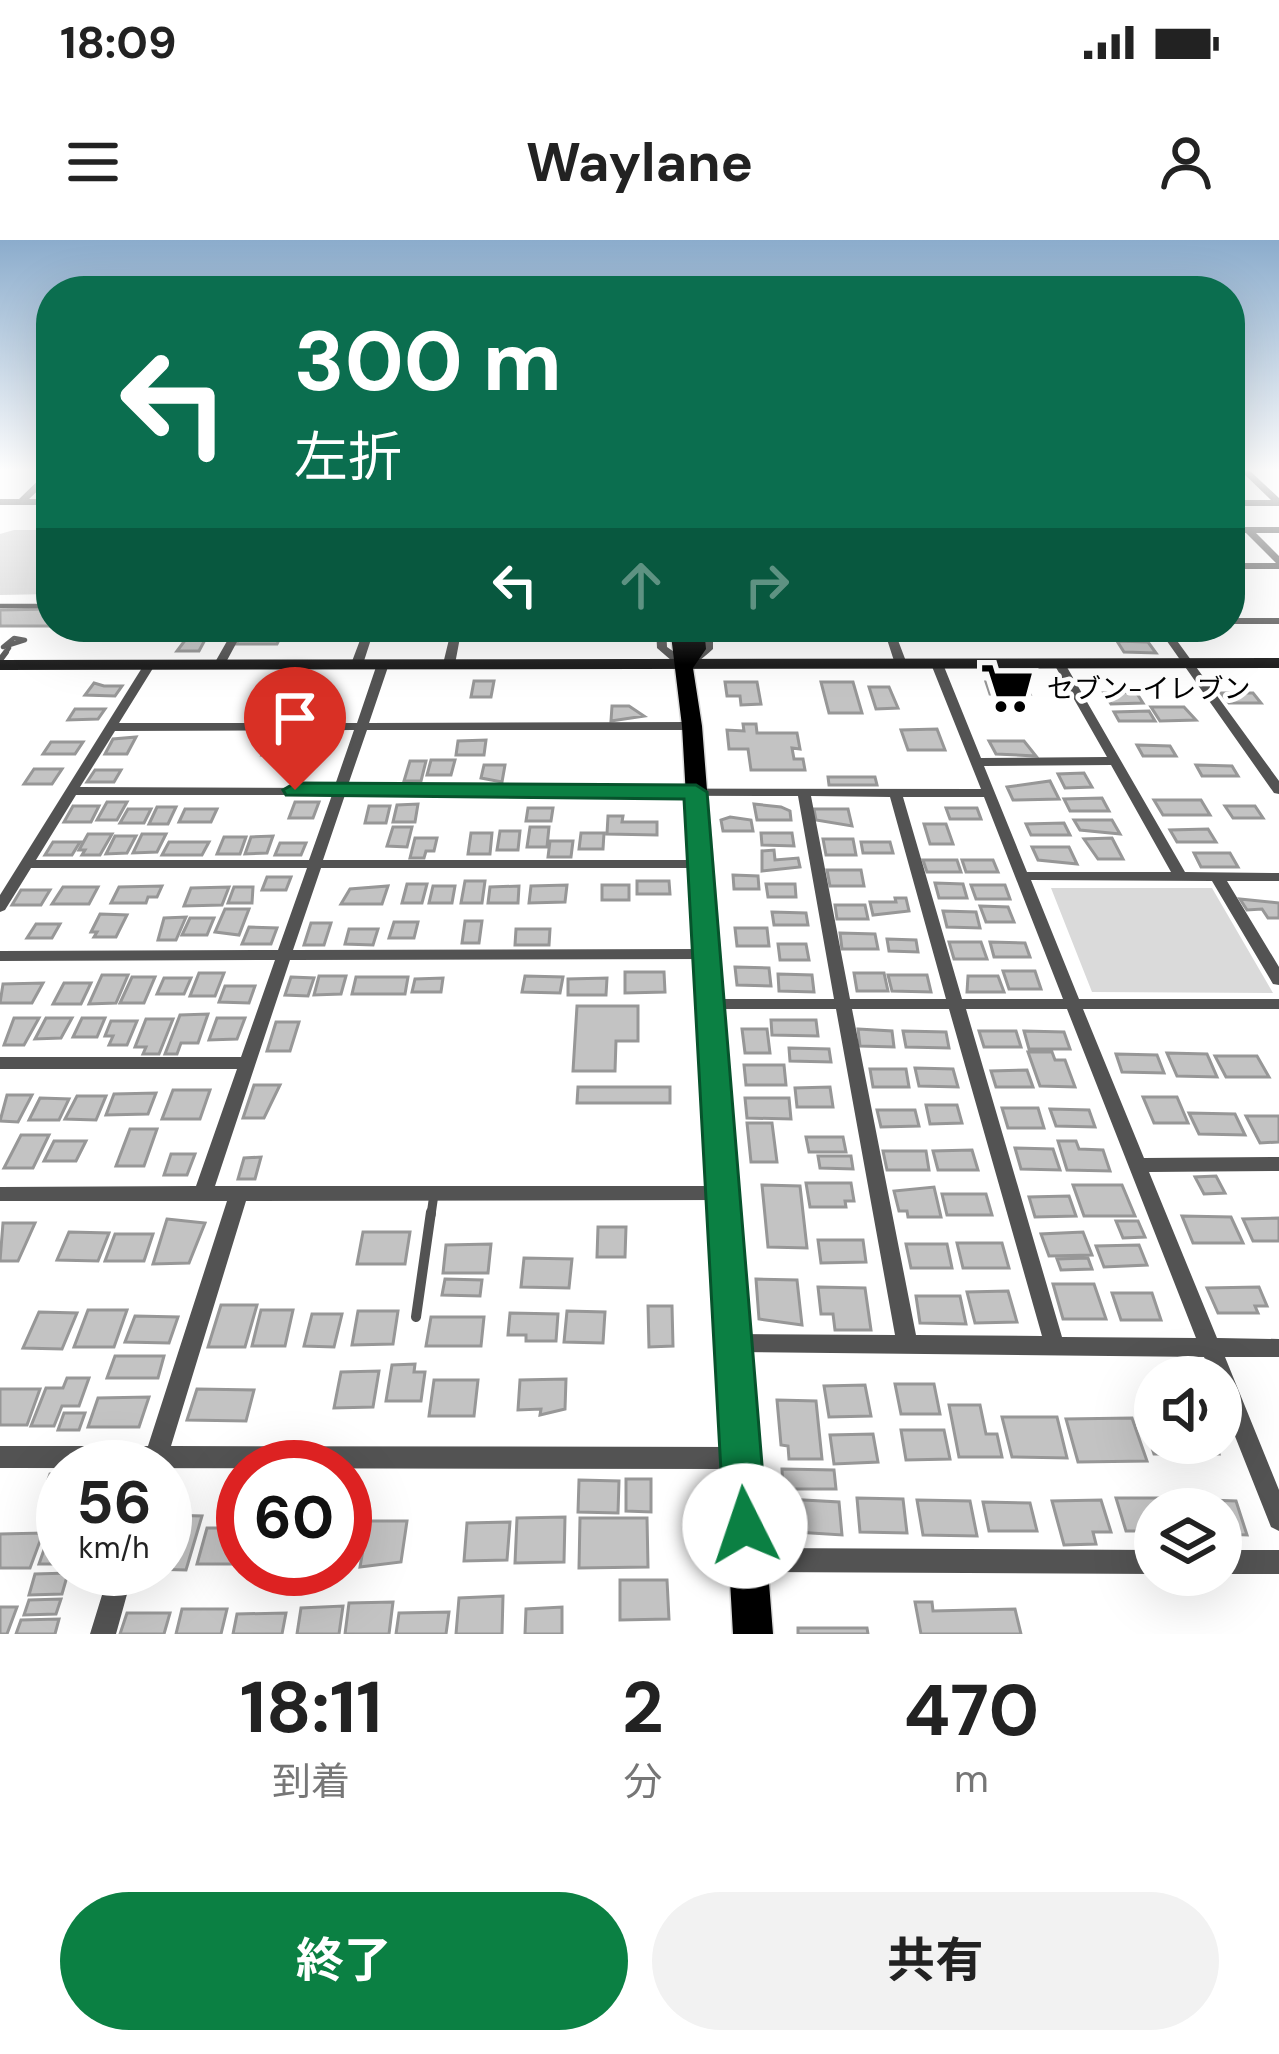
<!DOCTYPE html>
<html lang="ja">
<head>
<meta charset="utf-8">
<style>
  :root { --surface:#fff; --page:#f2f2f2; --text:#222; --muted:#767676; --accent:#0b8043 }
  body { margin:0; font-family:"DM Sans","Noto Sans JP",sans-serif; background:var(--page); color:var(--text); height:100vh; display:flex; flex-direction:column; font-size:45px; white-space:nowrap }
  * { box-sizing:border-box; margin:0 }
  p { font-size:39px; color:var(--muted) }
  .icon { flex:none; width:66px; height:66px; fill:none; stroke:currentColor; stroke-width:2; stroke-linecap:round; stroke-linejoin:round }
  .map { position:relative; height:1394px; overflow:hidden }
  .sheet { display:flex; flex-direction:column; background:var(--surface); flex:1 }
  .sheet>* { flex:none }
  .banner { position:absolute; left:36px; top:36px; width:1209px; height:366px; border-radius:48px; box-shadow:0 12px 48px #0002; background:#0b6e4f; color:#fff; overflow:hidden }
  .controls { position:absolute; left:1134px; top:1116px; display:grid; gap:24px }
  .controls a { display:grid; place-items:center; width:108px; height:108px; border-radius:50%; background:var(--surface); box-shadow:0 12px 48px #0002; font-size:60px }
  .speed { position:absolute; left:36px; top:1200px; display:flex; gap:24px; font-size:60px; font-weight:700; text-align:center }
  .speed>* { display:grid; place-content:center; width:156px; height:156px; border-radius:50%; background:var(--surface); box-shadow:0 12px 48px #0002; line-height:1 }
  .speed small { font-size:30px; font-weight:400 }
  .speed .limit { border:18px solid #d22; background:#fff; color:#111 }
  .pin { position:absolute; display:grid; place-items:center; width:102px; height:102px; color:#fff; margin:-123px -51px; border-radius:50% 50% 50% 0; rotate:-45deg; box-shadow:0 0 12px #0007 }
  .pin .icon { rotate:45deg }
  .me { position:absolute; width:132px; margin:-66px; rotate:356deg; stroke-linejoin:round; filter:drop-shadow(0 0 9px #0008) }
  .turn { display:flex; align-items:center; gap:42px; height:252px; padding:0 60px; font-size:54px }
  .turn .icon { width:156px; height:156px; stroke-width:2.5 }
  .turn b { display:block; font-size:84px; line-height:102px }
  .lanes { display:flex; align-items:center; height:114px; padding:0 60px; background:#0003; justify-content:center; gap:60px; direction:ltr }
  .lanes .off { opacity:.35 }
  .eta { display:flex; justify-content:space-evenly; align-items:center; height:204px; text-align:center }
  .eta b { font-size:72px; font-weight:700; line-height:84px }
  .button { display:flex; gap:24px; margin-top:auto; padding:24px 60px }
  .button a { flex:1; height:138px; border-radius:72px; background:var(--accent); color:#fff; font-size:48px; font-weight:700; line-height:138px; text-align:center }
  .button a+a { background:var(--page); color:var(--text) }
  .status { display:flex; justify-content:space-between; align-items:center; height:84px; padding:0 60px; background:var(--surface); direction:ltr }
  .status svg { height:33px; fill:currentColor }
  header { display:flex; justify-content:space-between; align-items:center; height:156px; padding:0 60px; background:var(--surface); font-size:54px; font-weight:700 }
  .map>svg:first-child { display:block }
  .green { fill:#dadada }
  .building { fill:#c3c3c3; stroke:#979797; stroke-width:3 }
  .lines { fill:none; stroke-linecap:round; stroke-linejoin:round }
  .primary-casing { stroke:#dbdbdb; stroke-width:3 }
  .service-far3 { stroke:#535353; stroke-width:4.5 }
  .service-far2 { stroke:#535353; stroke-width:6 }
  .service-far1 { stroke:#535353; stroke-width:9 }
  .service { stroke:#535353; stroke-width:10 }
  .minor { fill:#535353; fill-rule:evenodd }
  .secondary { fill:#202020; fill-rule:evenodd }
  .primary { fill:#000; fill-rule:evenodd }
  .route { fill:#0b8043; stroke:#07532c; stroke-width:3 }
  .labels { text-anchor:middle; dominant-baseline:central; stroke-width:9; stroke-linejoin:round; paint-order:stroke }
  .far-poi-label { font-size:27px; fill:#000; stroke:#fff; text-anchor:start }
</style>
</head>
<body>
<div class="status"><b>18:09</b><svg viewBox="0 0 49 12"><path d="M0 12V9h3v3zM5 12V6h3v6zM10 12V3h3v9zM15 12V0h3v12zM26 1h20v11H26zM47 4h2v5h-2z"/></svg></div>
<header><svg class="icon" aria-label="menu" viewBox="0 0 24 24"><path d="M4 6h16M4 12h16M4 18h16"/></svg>Waylane<svg class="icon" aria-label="person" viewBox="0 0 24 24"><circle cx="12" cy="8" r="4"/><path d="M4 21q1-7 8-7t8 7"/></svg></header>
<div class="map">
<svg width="1279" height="1394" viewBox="0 0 1279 1394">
  <rect width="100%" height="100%" fill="#fff"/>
  <path class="green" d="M14,290H51V354L0,355V294Z
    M1051,648H1212L1273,753L1092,752Z"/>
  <path class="building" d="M51,369V386H0V370Z
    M195,387H224L219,396H207L199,411H177Z
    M242,394H282L277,404H236Z
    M1117,401L1148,402L1156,413L1124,412Z
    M474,441H494L491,457H471Z
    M725,442H757L761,464L741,465L740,456H727Z
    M821,442H853L862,473H829Z
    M986,442H1024L1030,454H990Z
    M94,443L104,446H122L115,456L85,455Z
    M869,447H889L898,468L876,469Z
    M1136,452L1143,463L1111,464L1104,453Z
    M1221,453H1253L1261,463H1229Z
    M612,466H629L644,476L611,481Z
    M1151,467H1184L1196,480L1160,481Z
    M75,469H105L98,479L68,480Z
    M1149,471L1155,481H1119L1114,472Z
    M743,484H756L757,493H797L800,509L792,508L794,519H803L805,530H751L748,509H729L727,490L744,491Z
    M937,489L945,510H908L901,490Z
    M136,497L127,514H105L113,499Z
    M486,500L484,515H456L458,501Z
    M989,501H1024L1036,516L996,514Z
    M51,502H83L75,514H43Z
    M268,502H300L295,515H262Z
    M1137,505L1170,506L1176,516H1143Z
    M431,520H455L451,535H427Z
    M410,521H426L421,541H404Z
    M484,525H505L502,542L481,538Z
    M1196,525L1232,526L1238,536H1202Z
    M34,529H62L52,544H24Z
    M95,530H121L114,542H87Z
    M1084,533L1092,547L1065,548L1058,534Z
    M828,537H875L877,545H829Z
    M1050,541L1059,559L1013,560L1007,547Z
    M1102,558L1109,571H1070L1064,559Z
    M1154,560H1201L1210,575H1163Z
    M107,562H127L117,580H97Z
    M295,562H319L313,578H289Z
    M418,564L415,582H393L397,565Z
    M754,564L781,567L790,571L791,580H757Z
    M73,566H99L91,582H64Z
    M369,566H390L386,583H365Z
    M1225,566H1255L1263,578H1233Z
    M157,567H176L168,584H149Z
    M528,568H553L551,581H526Z
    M946,568H977L981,579H950Z
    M128,569H151L144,583H120Z
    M185,569H217L211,582H179Z
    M814,569H848L852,586L816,580Z
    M608,576H623L622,582H657V595L607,594Z
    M730,577L751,580L753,591H723L721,580Z
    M1074,580H1112L1120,594L1080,590Z
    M1064,583L1070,595H1031L1026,584Z
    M924,584H946L953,604H930Z
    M393,587H412L407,607L387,606Z
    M530,587H549L547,607H527Z
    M1208,589L1216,602H1177L1170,590Z
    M500,591H520L518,610H497Z
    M471,593H492L490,614H468Z
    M581,593H604L603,609H579Z
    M761,593H792L794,606L762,605Z
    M88,594H112L100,615H82L85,610H79Z
    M142,594H166L157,612L133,613Z
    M115,596H136L127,613L106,614Z
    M273,596L267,613L245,614L251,597Z
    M224,597H246L240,614H217Z
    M415,598H437L434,611H426L424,618H410Z
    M1112,598L1123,619H1098L1084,599Z
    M823,599H853L856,615H826Z
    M550,601H573L571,617H548Z
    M53,602H80L72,615H45Z
    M169,602H209L202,615H162Z
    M861,602H890L893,613H863Z
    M280,603H306L301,615H275Z
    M1032,607H1069L1077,624L1038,620Z
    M774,610L775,620L798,618L800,627L762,631V611Z
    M1194,613H1230L1238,627H1201Z
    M923,620H957L961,632H927Z
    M962,620H993L998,632H966Z
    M827,630H861L864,646H830Z
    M733,635L758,636L759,649H734Z
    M267,637H291L286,650H262Z
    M465,641H485L482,663H461Z
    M637,641H669L670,654H637Z
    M935,643L963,644L967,658H939Z
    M407,644H427L422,663H402Z
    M766,644H795L796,657H768Z
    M567,645L565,662L529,663L531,646Z
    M602,645H629V660H602Z
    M971,645H1005L1010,659H976Z
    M162,646L157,657H148L146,663H111L119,647Z
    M388,646L382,664H341L350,649Z
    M433,646H455L452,663H429Z
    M519,646L518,663H488L490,647Z
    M63,647H98L89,664H52Z
    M229,647L222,665L184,666L191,648Z
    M234,647H253L252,663H228Z
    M21,650H50L41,665H12Z
    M895,658H906L909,671L873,675L870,662H896Z
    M1240,659L1279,663V678H1268L1262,669L1247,670Z
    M835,665H865L868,679H837Z
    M980,666L1008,667L1014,682H986Z
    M225,669H249L239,695L215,692Z
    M943,671L976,672L980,688L947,687Z
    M772,672L806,673L808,685H774Z
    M100,674L127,675L116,697H94L97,692H91Z
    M186,677L176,700H158L164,678Z
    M190,678H214L207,695H182Z
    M465,681H482L479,703H462Z
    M394,682H418L414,698H389Z
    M311,683H331L324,705H304Z
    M36,684H60L52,698H27Z
    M249,687L277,688L271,704H242Z
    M735,688H767L769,706H737Z
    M349,689H378L373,705L345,704Z
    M516,689H550L549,705H515Z
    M840,693L875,694L878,709H842Z
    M887,699L916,700L918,712L889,711Z
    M949,702H981L987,719H954Z
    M990,702L1025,703L1030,717H994Z
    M778,704H806L809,720H780Z
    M735,727L769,728L771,746L737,745Z
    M1003,731H1035L1041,749H1009Z
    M625,732H664L665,752L625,753Z
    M199,733H224L215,756H190Z
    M854,733H884L888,751H857Z
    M778,734L812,735L814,752L779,751Z
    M102,735H128L116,763L89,764Z
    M888,735H927L931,752L892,751Z
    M319,736H346L341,754L314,755Z
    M525,736L563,737L560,753L522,752Z
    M968,736H998L1004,752H967Z
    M132,737H155L144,763H120Z
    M291,737L314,738L308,756L285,755Z
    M356,737H408L405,754H352Z
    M164,738H191L184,754H157Z
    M443,738L441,752H412L415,739Z
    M607,738L606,755H568V739Z
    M43,743L32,763H0L3,744Z
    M64,743H91L81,764H53Z
    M225,746H255L249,763L219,762Z
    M577,766H638V801H616L615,831H573Z
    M208,774L198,803H181L177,814H165L180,775Z
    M14,778H39L24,805H4Z
    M46,778H72L61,798L35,799Z
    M82,778H105L97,797H73Z
    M217,778H245L237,799L209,800Z
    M146,779H173L159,814H143L146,807H135Z
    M771,780H816L818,796L772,795Z
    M111,781H137L127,805H109L113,796H105Z
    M276,782H299L290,811H267Z
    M742,789H767L770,813H745Z
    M858,789L892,791L894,807L860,806Z
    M903,791L946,792L949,808L906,807Z
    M979,791H1016L1021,807H984Z
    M1024,791L1064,792L1070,809H1029Z
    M789,808L829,809L831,822L790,821Z
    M1028,812H1052L1055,820H1065L1075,847L1040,846Z
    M1167,813L1207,814L1217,837L1177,836Z
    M1116,814L1157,815L1164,833L1122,832Z
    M1215,816H1257L1269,837H1226Z
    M744,825H784L786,845H746Z
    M915,828L953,829L958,847L919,846Z
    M870,829H906L909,847H873Z
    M1027,830L1033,847H996L991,831Z
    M254,845H280L264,878H243Z
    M578,847H670V863H577Z
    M830,847L833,867H797L795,848Z
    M173,850H210L200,879H162Z
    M156,853L148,874L106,875L114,854Z
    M7,855H32L18,882L0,881Z
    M77,856H106L96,880L65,879Z
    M1143,857H1177L1188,883H1154Z
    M40,858L69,859L59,880H29Z
    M745,858H789L791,879L747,878Z
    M926,865H957L962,883L930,884Z
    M1002,868H1038L1044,888H1008Z
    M1050,869L1089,870L1095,887L1056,886Z
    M877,870H915L919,886L881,887Z
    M1189,873L1235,874L1245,895L1199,894Z
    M1246,876H1279V902L1260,903Z
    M747,883H772L777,922H751Z
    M130,889H157L144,926H116Z
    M21,895H49L33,928H4Z
    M806,897H843L846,912H809Z
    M54,901H86L76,921H44Z
    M1058,901H1076L1079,909L1103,910L1110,931L1067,930Z
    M1015,908L1053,909L1060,930L1021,929Z
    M972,910L978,930H938L933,911Z
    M883,911H926L929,930H887Z
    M171,914H195L187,935H164Z
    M818,916H851L853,929L820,928Z
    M261,917L255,939H238L244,918Z
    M1216,936L1225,953L1204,954L1195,937Z
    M806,943H851L854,961H845L846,967H810Z
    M762,945L800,946L807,1008L768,1007Z
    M1073,945H1122L1135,976H1084Z
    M934,947L941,977H908L907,971H899L894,951Z
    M942,954H986L992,975H947Z
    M1069,956L1076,976L1035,977L1029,957Z
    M1182,976L1231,977L1243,1003H1193Z
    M1279,978V1001H1253L1243,979Z
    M167,979L205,983L189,1023L153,1024Z
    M1116,981H1138L1145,997L1123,998Z
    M3,983H35L18,1021H0Z
    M598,987H626L625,1017H597Z
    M69,992L109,993L98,1021L57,1020Z
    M363,992H410L405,1024H357Z
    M1083,992L1092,1015L1049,1016L1041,994Z
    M115,994H153L144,1021H105Z
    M818,1000H863L866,1022L821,1023Z
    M957,1003H1002L1009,1028H963Z
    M491,1004L488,1033H443L446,1005Z
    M906,1004H947L952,1028H911Z
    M1139,1005L1147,1025L1104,1027L1096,1006Z
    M524,1018L572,1019L569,1048L521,1047Z
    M1088,1018L1092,1029L1061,1030L1057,1019Z
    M445,1039L482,1040L480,1056L442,1055Z
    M756,1039L797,1040L802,1085L759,1079Z
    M1053,1044H1094L1106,1079H1063Z
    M818,1047L865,1048L871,1090H835L833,1074H821Z
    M1259,1047L1267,1066H1255L1258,1073H1218L1207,1048Z
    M1008,1051L1017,1082L975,1083L967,1052Z
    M1112,1053H1152L1161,1080H1121Z
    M916,1056H960L966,1084L920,1083Z
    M221,1065H257L245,1107H208Z
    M648,1066H672L673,1106L649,1107Z
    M88,1070H127L114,1107H74Z
    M261,1070H293L285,1106H252Z
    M358,1071H398L393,1104L352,1105Z
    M567,1071L605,1072L603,1103L564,1102Z
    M39,1072L77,1073L62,1109L23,1108Z
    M510,1073L558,1074L556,1101H526V1095H508Z
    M312,1074H342L334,1107L304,1106Z
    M135,1076L178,1077L169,1103L125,1102Z
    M431,1077H484L481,1106H426Z
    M115,1116H164L158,1138H107Z
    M415,1124L414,1132H425L421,1161H386L392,1125Z
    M379,1131L373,1167L334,1168L341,1132Z
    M67,1138H89L79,1166H62L54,1186H31L46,1148H63Z
    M566,1139L565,1169L540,1175L541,1169L518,1170L520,1140Z
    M434,1140H478L474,1176H429Z
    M895,1144H934L940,1174H901Z
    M865,1145L871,1176L829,1177L824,1146Z
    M0,1149H40L27,1185H0Z
    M197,1149L254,1150L246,1181L187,1180Z
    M149,1157L139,1187H88L98,1158Z
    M777,1160L816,1161L822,1219H789L788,1206L781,1205Z
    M949,1165H980L986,1194H997L1002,1217H959Z
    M64,1173H85L79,1190H58Z
    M1002,1177H1057L1067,1218L1012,1217Z
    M1132,1178L1147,1221L1078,1222L1066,1179Z
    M1144,1184H1155V1203H1215L1219,1214H1154Z
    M901,1190H944L950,1219L906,1220Z
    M873,1194L878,1222L834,1224L830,1195Z
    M782,1229L834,1230L836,1249H783Z
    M50,1234H63L58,1260H41Z
    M626,1239H651V1272L626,1271Z
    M579,1240L619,1241L618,1273L578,1272Z
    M857,1258L903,1259L907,1293L860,1292Z
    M1116,1258H1164L1168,1269H1155V1291H1126Z
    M786,1259L839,1262L842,1295L796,1292L795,1278L786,1277Z
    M1181,1259L1236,1261L1247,1295L1221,1294V1269H1184Z
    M917,1260L970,1261L977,1296L923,1295Z
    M1101,1260L1111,1292H1093L1096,1304L1064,1305L1052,1261Z
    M983,1262L1030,1263L1037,1291H989Z
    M165,1275L202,1276L186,1330L148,1329H165Z
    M565,1277L564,1322L515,1323L517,1278Z
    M580,1278H647L648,1327L579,1328Z
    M368,1281H407L401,1322L360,1327Z
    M510,1282L507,1320L464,1321L467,1283Z
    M52,1287H63V1324H39Z
    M207,1288H243L239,1324H197Z
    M43,1293L30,1328H0V1294Z
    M68,1333L62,1354L29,1355L35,1334Z
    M620,1340H667L669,1379L620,1380Z
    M503,1356L502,1394H456L459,1358Z
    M61,1359L56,1374L24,1375L29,1360Z
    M393,1362L389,1394H345L349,1363Z
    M915,1362H932L933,1371L1015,1369L1021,1394H921Z
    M343,1366L339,1394H297L301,1368Z
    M0,1367H17L7,1394H0Z
    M562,1367V1394H525L526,1369Z
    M182,1369H227L221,1394H176Z
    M449,1372L446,1394H396L399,1373Z
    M127,1373H170L164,1394H120Z
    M286,1373L282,1394H233L237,1374Z
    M59,1379L55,1394H16L21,1380Z
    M798,1388H867L868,1394H798Z"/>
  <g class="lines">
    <g class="primary-casing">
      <path id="primary" d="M670,387H686L688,397V387H704L706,409L693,428L702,486L773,1394H733L682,486Z"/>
    </g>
    <path class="service-far3" d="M0,366H51
      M14,398L25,400L3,407Z
      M4,415L9,408"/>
    <path class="service-far2" d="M0,420L6,412"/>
    <path class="service-far1" d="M431,975L434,954"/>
    <path class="service" d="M416,1077L431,972"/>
    <path class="minor" d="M1240,230H1249L1279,258V266H1230V260H1271Z
      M48,231H51V238L29,259H51V265H0V259H19Z
      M1230,287H1279V293H1256L1279,316V329H1230V323H1276L1246,293H1230Z
      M1230,378H1279V384H1230Z
      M235,387H245L224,426H216L214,424Z
      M365,387H375L363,424L357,427L351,424Z
      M452,387H462L455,424L449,427L443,424Z
      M656,387H666L667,407L686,420L703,408V387H713V409C686,433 684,432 657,408Z
      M883,387H893L907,424L905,426H897L895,424Z
      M1157,387H1167L1279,541V554L1274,553Z
      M383,421L389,424L369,483L692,482L698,486L692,490H367L347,548L981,549L931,424L937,421L943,424L981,518L1107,517L1054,424L1056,422H1064L1185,632L1279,633V641H1227L1279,727V745L1273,744L1212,641L1031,640L1079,759H1279V769H1083L1144,918L1279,917V931L1149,932L1217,1098L1279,1099V1117H1225L1279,1250V1291L1271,1287L1221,1161V1137H1212L1204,1117L733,1112L726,1110L723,1103L726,1096L733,1094L895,1095L836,769H710L702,764L710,759H834L798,556L345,555L323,620H700L707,624L700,628H321L293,710L707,709L715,714L707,719L290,720L215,946H723L730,948L732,953L730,958L723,960L246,961L171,1206L741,1207L749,1210L752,1218L749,1226L741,1229L0,1228V1206H148L227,961H0V947L196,946L237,829H0V817H241L275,720L0,721V711L278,710L307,628H31L5,670L0,672V655L145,423H153L155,425L119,483H357L377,424ZM354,490L334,548L80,547L115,491ZM1111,525L1171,632H1027L984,526ZM76,555H332L309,620H36ZM811,556L890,557L946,759H850ZM903,557H984L1063,759H962ZM852,769H949L1042,1096L916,1095ZM966,769H1067L1196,1098L1062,1097Z
      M750,1308L1155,1310V1334L750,1332L742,1328L738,1320L742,1312Z
      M1221,1310H1279V1334H1221Z
      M110,1329H134L116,1394H90Z"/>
    <path class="secondary" d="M1279,418V428L0,430V420Z"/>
    <use href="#primary" class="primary"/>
  </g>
  <linearGradient id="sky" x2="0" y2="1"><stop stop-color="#8baccc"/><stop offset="0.54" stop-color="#fff"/><stop offset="1" stop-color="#fff" stop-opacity="0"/></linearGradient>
  <rect width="1279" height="425" fill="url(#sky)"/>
  <path class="route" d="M295,543L696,545L707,552L767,1286L760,1301L745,1307L730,1301L724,1286L684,559L286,555L283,550Z"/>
  <defs>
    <g id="supermarket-bare" transform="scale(4.14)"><path d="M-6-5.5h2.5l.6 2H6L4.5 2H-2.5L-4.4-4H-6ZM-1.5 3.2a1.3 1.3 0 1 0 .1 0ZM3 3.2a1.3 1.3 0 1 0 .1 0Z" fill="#000" stroke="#fff" stroke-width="2.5" paint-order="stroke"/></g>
  </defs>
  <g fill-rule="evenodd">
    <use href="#supermarket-bare" x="1007" y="448"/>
  </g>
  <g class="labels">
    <g class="far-poi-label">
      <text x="1047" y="448">セブン-イレブン</text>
    </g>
  </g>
</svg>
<div class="controls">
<a><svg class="icon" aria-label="sound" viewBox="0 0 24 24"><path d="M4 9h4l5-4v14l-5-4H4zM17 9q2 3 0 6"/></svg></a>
<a><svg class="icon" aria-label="layers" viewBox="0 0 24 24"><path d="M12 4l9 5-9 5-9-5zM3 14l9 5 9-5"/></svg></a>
</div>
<div class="speed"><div>56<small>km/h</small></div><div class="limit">60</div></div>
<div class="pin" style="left:295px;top:550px;background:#d93025"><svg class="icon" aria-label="arrive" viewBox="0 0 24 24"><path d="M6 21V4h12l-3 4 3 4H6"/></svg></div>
<svg class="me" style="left:745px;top:1286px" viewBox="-20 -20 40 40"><circle r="19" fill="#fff"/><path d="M0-13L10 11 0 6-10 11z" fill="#0b8043"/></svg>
<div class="banner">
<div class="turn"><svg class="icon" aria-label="left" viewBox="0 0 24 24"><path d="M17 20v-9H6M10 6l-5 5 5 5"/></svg><div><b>300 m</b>左折</div></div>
<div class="lanes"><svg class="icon" aria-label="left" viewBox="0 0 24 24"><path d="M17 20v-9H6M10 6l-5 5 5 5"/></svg><svg class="icon off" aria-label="ahead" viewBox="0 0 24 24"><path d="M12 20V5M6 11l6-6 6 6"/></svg><svg class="icon off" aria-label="right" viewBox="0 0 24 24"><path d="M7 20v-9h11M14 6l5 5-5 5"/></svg></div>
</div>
</div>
<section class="sheet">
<div class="eta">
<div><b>18:11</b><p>到着</p></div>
<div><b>2</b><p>分</p></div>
<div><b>470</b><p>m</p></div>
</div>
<div class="button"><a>終了</a><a>共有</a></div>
</section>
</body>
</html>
